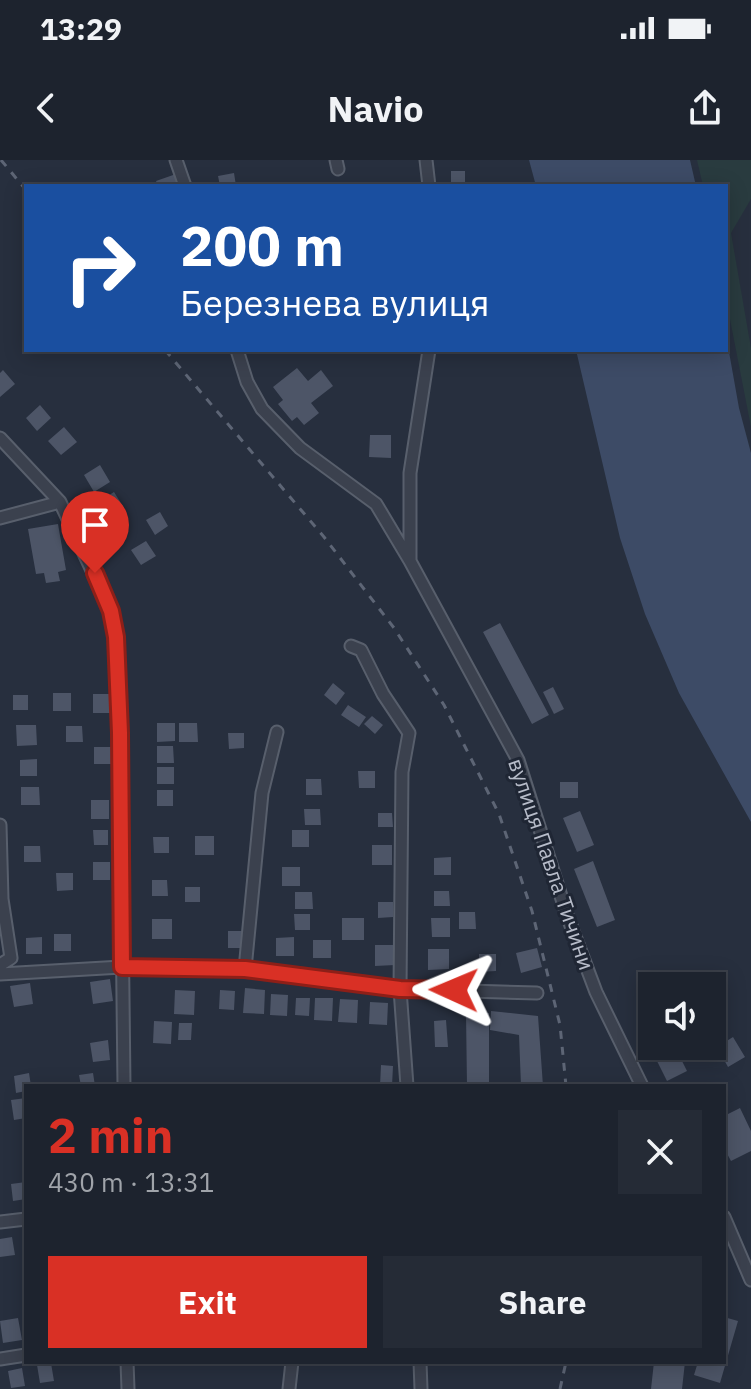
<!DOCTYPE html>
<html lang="en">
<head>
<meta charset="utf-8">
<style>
  :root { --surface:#1d232e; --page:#252b36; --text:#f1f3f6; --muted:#a0a4aa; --line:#3b404a; --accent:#d93025 }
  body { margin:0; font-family:"IBM Plex Sans",sans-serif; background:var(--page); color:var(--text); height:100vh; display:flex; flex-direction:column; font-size:30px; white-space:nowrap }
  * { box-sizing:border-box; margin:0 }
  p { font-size:26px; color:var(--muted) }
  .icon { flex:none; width:44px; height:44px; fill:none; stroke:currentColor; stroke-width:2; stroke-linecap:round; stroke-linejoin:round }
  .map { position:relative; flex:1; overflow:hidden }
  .side { position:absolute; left:24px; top:924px; width:702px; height:280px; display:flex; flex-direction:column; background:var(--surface); border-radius:0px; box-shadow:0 4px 20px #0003,0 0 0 2px var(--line) }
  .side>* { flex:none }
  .banner { position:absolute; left:24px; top:24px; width:704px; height:168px; border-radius:0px; box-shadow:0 4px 20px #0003,0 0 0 2px var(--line); background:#1a4fa0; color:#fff; overflow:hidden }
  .controls { position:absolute; left:638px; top:812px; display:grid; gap:16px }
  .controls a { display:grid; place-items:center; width:88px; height:88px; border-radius:0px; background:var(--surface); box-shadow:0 4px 20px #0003,0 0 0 2px var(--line); font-size:40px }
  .pin { position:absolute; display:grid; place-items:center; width:68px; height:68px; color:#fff; margin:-82px -34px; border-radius:50% 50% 50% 0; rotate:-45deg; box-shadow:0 0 8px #0007 }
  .pin .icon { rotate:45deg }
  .me { position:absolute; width:88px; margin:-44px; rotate:271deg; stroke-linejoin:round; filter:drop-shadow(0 0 6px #0008) }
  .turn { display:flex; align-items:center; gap:28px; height:168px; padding:0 24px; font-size:36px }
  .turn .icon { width:104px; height:104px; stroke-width:2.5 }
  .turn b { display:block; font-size:56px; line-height:68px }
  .round { display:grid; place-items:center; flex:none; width:84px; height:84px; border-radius:0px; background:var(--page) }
  .summary { display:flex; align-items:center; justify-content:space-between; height:136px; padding:0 24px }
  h1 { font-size:48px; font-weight:700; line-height:60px; color:var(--accent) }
  .button { display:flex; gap:16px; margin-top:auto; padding:16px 24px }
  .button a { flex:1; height:92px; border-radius:0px; background:var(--accent); color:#fff; font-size:32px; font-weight:700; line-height:92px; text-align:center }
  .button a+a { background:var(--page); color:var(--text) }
  .status { display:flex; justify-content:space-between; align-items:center; height:56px; padding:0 40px; background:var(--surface); direction:ltr }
  .status svg { height:22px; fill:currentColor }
  header { display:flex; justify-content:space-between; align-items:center; height:104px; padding:0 24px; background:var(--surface); font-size:36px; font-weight:700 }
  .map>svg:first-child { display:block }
  .green { fill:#293b3f }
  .water { fill:#3d4b66 }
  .building { fill:#4d5567 }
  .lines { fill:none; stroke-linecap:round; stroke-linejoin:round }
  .street-casing { stroke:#585f6c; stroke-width:15 }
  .street { stroke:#3b414e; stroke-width:11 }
  .rail { stroke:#5d6575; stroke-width:3; stroke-dasharray:8 8; stroke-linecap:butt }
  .route-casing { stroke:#8d1f18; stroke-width:20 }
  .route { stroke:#d93025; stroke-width:14 }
  .labels { text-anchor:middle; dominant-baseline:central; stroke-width:6; stroke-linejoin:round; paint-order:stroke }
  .street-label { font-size:22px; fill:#b7bcc9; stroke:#1f2634 }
</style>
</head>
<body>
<div class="status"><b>13:29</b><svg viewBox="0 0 49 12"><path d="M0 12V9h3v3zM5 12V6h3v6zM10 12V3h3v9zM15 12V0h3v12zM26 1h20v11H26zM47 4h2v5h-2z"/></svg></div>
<header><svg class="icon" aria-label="back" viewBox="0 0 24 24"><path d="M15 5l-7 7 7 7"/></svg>Navio<svg class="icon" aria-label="share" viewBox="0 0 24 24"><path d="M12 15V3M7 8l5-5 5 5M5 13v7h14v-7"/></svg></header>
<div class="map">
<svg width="751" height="1229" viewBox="0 0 751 1229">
  <rect width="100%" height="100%" fill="#272f3e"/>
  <path class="green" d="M697,0H751V39L731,73L751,188V267L726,139V26H703Z"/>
  <path class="water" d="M529,0H690L696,26H536Z
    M726,175L739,248L751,293V662L679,533L645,454L620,378L576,190H726Z"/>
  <path class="building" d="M451,11H465V26H451Z
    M234,13L236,26H220L218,16Z
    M176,14L180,26H158L156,21Z
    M297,208L308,221L321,210L333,226L311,243L319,253L304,265L297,257L292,261L278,244L283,240L273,227Z
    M3,210L15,224L0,237V213Z
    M40,245L51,258L37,271L26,258Z
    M64,267L77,282L61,295L48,281Z
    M370,275H391V298L369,297Z
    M100,305L110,322L94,332L84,315Z
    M114,332L124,348L108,358L98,342Z
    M160,352L168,366L155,375L146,360Z
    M58,364L66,410L58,412L60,421L46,423L44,413L36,414L28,369Z
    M146,381L156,396L141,405L131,390Z
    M500,463L549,555L532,564L483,472Z
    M333,523L345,533L336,545L324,535Z
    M553,527L564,549L554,554L543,532Z
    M53,533H71V551H53Z
    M93,534H112L113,553H93Z
    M13,535H28V550H13Z
    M348,545L366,557L359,567L341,555Z
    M372,556L383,565L375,574L364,564Z
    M157,563H175V581L157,582Z
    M179,563H197L198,582H179Z
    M16,565H36L37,585L17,586Z
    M66,566H82L83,582H66Z
    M228,573H244V588L229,589Z
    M157,586H173L174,603H157Z
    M94,587H111V604H94Z
    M37,599V616H20V600Z
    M157,607H174V624H157Z
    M358,611H375V628H359Z
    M306,619H321L322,635H306Z
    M560,622H578V638H560Z
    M21,627H39L40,645H21Z
    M157,630H173V646H157Z
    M91,640H109V659H91Z
    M304,649H320L321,665H305Z
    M580,651L594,685L577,692L563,658Z
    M378,653H392L393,667H378Z
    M93,670H108V685H94Z
    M292,670H309V687H292Z
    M195,676H214V695H195Z
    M153,677H169V693H154Z
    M372,685H392V705H372Z
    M24,686H40L41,702H24Z
    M451,697V715H434V698Z
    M593,701L615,760L597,767L574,709Z
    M93,702H110V720H93Z
    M282,707H300V726H282Z
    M56,713H73V730L57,731Z
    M152,720H167L168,736H152Z
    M185,727H200V742H185Z
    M434,731H449L450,746H434Z
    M295,732H312L313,749H295Z
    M378,742H393V757L378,758Z
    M459,752H475L476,769H459Z
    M294,754H310V770H295Z
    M342,758H364V780H342Z
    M431,758H450V777H432Z
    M152,759H172V779H152Z
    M228,771H245L246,788H228Z
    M54,774H71V791H54Z
    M42,777V794H26V778Z
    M294,777V796H276V778Z
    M313,780H331V798H313Z
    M375,785H395V805L375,806Z
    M537,788L542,807L521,813L516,793Z
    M428,789H449V809L428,810Z
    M479,794H496V811L479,812Z
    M110,819L113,841L93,844L90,822Z
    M30,823L33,844L14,847L10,826Z
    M245,828L265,830L264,854L243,853Z
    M175,830L195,831L194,855L174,854Z
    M220,830L235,831L234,850L219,849Z
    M271,834L288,835L287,856L270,855Z
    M296,838H310L309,856L295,855Z
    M315,838H333L332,861L314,860Z
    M340,839L358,840L357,863L338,862Z
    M370,842L388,843L387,865L369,864Z
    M491,851L538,856L543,926H521L519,875L490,870Z
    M466,853H489V926H467Z
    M446,860L448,887H435L434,861Z
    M154,861L172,862L171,884L153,883Z
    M179,863H192L191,880H178Z
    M733,877L745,897L728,907L717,887Z
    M108,880L110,900L93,902L90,883Z
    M691,886H707V899H691Z
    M675,887L687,911L667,921L655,897Z
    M381,905L393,906L392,926H380Z
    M29,913L31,926H26V931L16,933L14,916Z
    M93,913L95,926H81L79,915Z
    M26,938V958L14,960L11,940Z
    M724,946L728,954L740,948L751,971V991L731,1001L724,988Z
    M26,1022V1039L13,1041L11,1024Z
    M12,1077L15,1095L0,1097V1079Z
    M724,1157L738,1161L720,1223L694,1215L698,1202H724Z
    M18,1158L22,1180L3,1183L0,1161Z
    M654,1202H685L682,1229H651Z
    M51,1203L54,1221L40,1223L37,1205Z
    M22,1208L25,1226L11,1228L8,1211Z"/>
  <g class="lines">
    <g class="street-casing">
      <path id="street" d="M176,0L185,26
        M336,0L338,9
        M426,0L429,26
        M237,190L247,222L262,249L300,288L376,344L410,401L518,600L567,755L596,832L642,926
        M0,278L60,342L111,451L116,477L120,573L124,926
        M0,358L60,342
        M410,400V313L429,190
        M351,486L361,490L383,534L409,573L402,612L400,829L407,926
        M0,665L2,739L11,798L0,805
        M245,809L262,633L277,572
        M0,814L122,807H213L292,814L400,829L537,833
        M724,1057L751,1120
        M0,1062L26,1059
        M0,1199L26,1195
        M127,1202L128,1229
        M420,1202L421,1229
        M289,1229L292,1202"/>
    </g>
    <use href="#street" class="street"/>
    <path class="rail" d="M1,0L26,30
      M165,190L324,377L394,468L444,545L499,654L532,751L560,865L566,926
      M560,1229L566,1202"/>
  </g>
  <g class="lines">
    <g class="route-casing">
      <path id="route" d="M95,413L111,451L116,477L120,573L122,807L245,809L400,829L454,830"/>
    </g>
    <use href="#route" class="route"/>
  </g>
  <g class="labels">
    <g class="street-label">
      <text transform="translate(552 704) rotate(71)">вулиця Павла Тичини</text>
    </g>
  </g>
</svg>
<div class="controls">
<a><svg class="icon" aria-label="sound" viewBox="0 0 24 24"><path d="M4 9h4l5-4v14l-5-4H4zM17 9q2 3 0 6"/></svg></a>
</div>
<div class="pin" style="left:95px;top:413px;background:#d93025"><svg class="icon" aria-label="arrive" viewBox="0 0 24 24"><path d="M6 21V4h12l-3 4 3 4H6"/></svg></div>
<svg class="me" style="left:454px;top:830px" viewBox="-20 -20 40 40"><path d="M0-17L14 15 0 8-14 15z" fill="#d93025" stroke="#fff" stroke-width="4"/></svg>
<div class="banner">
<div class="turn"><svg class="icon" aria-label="right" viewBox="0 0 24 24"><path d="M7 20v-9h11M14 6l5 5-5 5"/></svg><div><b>200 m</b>Березнева вулиця</div></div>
</div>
<section class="side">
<div class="summary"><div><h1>2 min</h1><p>430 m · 13:31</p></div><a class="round"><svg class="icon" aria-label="close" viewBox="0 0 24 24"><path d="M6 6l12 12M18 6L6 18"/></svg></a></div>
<div class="button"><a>Exit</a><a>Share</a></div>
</section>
</div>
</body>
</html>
